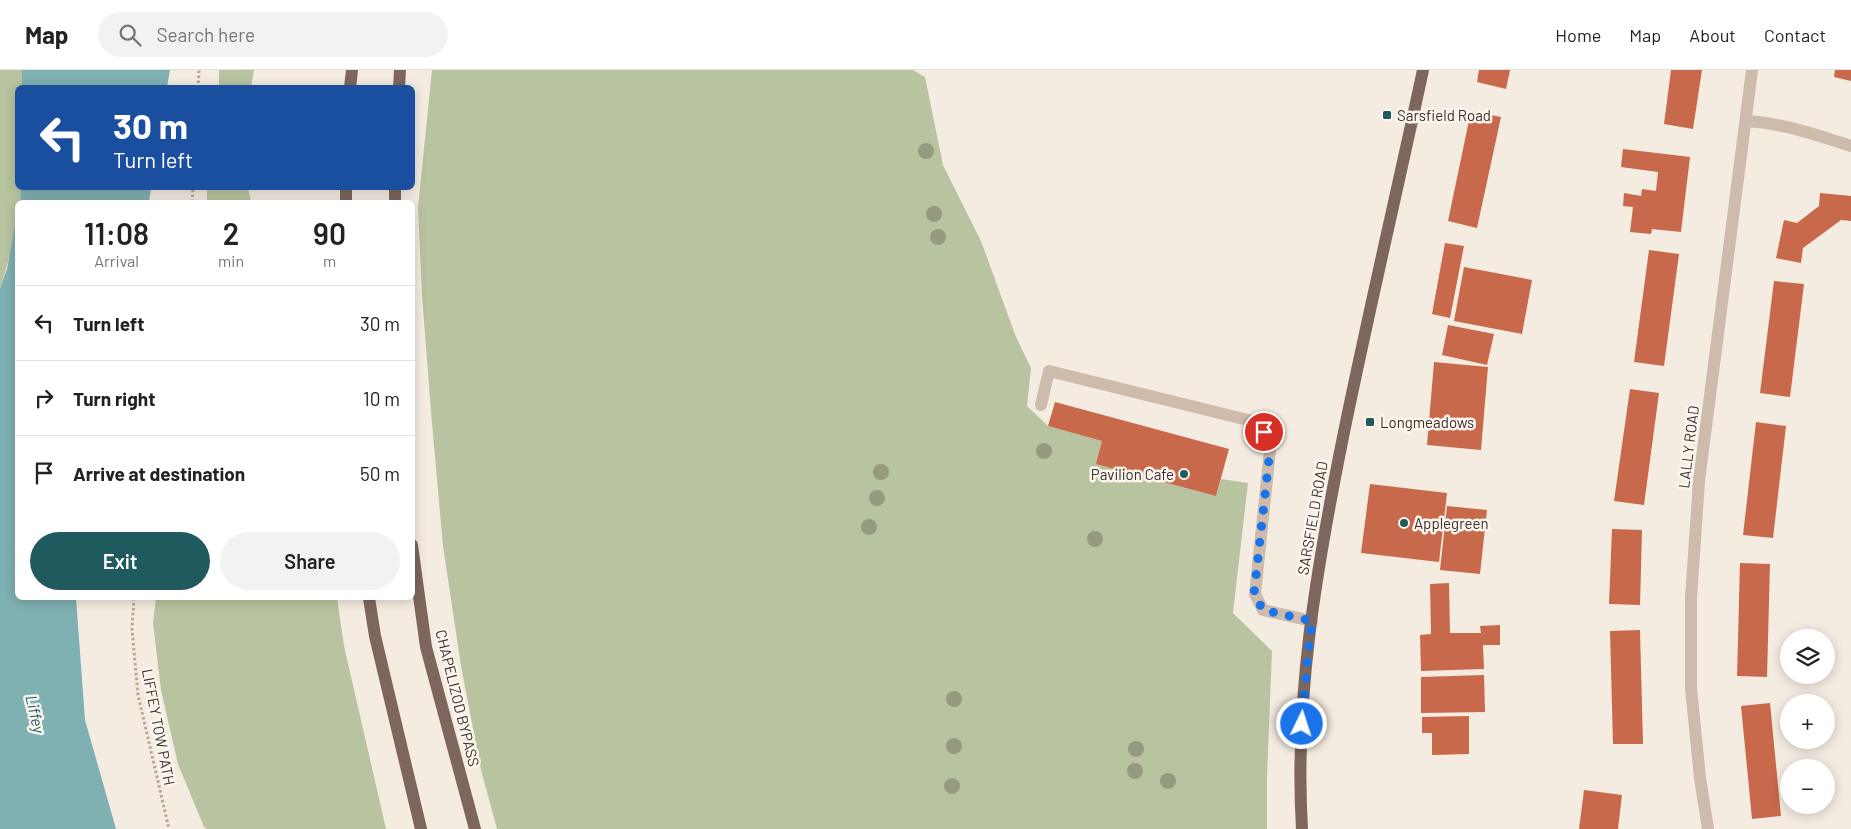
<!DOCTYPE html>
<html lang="en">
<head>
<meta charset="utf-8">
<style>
  :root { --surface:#fff; --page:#f2f2f2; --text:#222; --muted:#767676; --line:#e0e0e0; --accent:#1f5a5e }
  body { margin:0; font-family:Barlow,sans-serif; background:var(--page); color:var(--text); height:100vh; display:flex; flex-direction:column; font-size:19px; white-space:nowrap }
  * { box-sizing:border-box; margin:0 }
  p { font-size:16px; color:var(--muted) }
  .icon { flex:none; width:28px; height:28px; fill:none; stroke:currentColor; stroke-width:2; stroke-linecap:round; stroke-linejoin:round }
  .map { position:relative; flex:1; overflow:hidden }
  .side { position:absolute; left:15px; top:130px; width:400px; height:400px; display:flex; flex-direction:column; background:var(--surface); border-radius:8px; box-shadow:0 2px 12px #0003 }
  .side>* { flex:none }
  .guide { position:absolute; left:15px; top:15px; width:400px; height:105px; border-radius:8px; box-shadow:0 2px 12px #0003; background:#1a4fa0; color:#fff; overflow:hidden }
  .buttons { position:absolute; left:1780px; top:559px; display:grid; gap:10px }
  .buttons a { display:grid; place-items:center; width:55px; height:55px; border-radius:50%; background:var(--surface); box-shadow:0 2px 12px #0003; font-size:25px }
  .pin { position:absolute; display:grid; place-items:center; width:42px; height:42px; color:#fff; margin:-21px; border:2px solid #fff; border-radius:50%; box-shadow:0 1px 5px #0007 }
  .me { position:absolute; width:55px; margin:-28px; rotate:4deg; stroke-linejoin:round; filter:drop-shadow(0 0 4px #0008) }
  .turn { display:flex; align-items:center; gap:18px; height:105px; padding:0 15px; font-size:22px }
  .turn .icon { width:65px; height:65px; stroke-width:2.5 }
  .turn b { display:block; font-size:35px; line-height:42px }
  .eta { display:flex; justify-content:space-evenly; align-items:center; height:85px; text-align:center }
  .eta b { font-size:30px; font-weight:600; line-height:35px }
  .primary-button { display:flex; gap:10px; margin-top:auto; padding:10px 15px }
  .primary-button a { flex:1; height:58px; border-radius:30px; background:var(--accent); color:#fff; font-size:20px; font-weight:600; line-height:58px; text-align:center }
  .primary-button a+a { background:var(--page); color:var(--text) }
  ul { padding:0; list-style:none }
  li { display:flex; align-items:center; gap:15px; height:75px; padding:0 15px; border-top:1px solid var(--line) }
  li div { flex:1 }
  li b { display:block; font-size:19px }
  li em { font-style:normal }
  header { display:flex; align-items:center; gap:30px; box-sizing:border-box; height:70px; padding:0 25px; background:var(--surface); border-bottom:1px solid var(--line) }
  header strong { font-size:24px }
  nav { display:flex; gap:28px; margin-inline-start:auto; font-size:18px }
  .search { width:350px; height:45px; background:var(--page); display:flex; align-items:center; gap:12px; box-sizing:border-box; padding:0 18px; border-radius:28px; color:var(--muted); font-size:19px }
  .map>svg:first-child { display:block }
  .green { fill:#b8c4a0 }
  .water { fill:#7fb0b2 }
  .building { fill:#c8694b }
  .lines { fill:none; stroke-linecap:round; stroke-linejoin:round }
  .path { stroke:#b9a596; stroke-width:3; stroke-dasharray:2.5 2.5; stroke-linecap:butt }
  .minor { stroke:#cdbbac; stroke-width:12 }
  .major { stroke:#7d675c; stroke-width:12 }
  .tree { fill:#969b7f }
  .route { stroke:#1a73e8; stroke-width:9; stroke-dasharray:0 16.2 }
  .poi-dot { fill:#1f5a5e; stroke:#fbf5ee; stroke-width:2 }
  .labels { text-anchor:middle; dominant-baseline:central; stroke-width:5; stroke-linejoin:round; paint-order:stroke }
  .poi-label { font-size:15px; fill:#3b302b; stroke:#fbf5ee; text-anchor:start }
  .street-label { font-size:15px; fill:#3b302b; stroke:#fbf5ee }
  .water-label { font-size:16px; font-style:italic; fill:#1f5a5e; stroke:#fbf5ee }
</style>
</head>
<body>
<header>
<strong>Map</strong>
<div class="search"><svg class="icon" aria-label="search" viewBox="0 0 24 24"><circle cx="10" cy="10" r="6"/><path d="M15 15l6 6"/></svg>Search here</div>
<nav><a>Home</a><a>Map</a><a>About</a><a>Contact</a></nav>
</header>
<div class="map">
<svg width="1851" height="759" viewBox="0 0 1851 759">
  <rect width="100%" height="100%" fill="#f4ebe1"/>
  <path class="green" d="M0,0H22V17L18,18V118H21L20,132H18C17,161 9,191 0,218Z
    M219,0H254L251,17H219Z
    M432,0H913L925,7L943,95L981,171L1016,267L1031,298L1027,336L1048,356L1102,371L1097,394L1216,426L1221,409L1248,413L1233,543L1272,581L1267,706V759H497L481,700L461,596L443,476L431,342L422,225L418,137Z
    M207,118H248L251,132H207Z
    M156,528H337L344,576L386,759H207L204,757L178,694L161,620L153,553Z"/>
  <path class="water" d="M22,0H170L167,17L22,18Z
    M21,118H151L149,132H20Z
    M17,145L18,528H76L85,650L116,759H0V218L7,199Z"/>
  <path class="building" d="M1479,0H1510L1506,19L1477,12Z
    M1671,0H1702L1693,59L1664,54Z
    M1835,0H1851V11L1834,7Z
    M1471,41L1501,47L1477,158L1448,151Z
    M1623,79L1690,87L1681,162L1652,159L1651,164L1630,162L1633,137L1623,136L1624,123L1641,126L1642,119L1656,121L1658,102L1621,97Z
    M1820,123L1851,126V151L1841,150L1803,178L1801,193L1776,188L1784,150L1797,153L1819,136Z
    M1445,173L1464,176L1450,248L1432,244Z
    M1649,180L1679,184L1664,296L1634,292Z
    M1464,197L1532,210L1522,264L1454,251Z
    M1774,211L1804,214L1790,327L1760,323Z
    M1448,255L1494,264L1487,295L1442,285Z
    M1434,292L1488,297L1481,380L1427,375Z
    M1630,319L1659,323L1644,435L1614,431Z
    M1055,332L1229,379L1216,426L1096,394L1102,371L1048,356Z
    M1756,352L1786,356L1773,468L1743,465Z
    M1370,414L1447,423L1439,492L1361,483Z
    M1447,436L1487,440L1480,504L1440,500Z
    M1612,459L1642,460L1640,535L1609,534Z
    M1740,493L1770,494L1767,607L1737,606Z
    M1449,513L1450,563H1481L1480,556L1500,555V575H1483L1484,599L1421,601L1420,565L1431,564L1430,514Z
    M1640,560L1643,674H1613L1610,561Z
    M1484,605L1485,642L1421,643V607Z
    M1770,633L1781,746L1752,749L1741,636Z
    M1469,646V684L1432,685V663H1422V647Z
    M1584,720L1622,725L1618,759H1579Z"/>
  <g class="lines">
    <path class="path" d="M198,18L199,0
      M192,132L193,118
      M134,528L132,559L138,625L169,759"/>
    <path class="minor" d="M1746,51C1782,53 1817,65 1851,76
      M1041,335L1049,301L1256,352L1271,371L1255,524L1263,540L1312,551
      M1708,759L1700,708L1691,618V528L1699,411L1752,0"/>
    <path class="major" d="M350,18L352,0
      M399,18L400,0
      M346,132V118
      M395,132V118
      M412,475L426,577L475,759
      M369,528L375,566L421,759
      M1302,759C1294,627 1317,496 1343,367C1368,244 1397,122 1423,0"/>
  </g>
  <g class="tree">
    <circle cx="926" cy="81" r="8"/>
    <circle cx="934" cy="144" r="8"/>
    <circle cx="938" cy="167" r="8"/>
    <circle cx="1044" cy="381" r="8"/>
    <circle cx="881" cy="402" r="8"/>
    <circle cx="877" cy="428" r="8"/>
    <circle cx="869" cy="457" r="8"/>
    <circle cx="1095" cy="469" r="8"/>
    <circle cx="954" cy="629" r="8"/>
    <circle cx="954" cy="676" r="8"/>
    <circle cx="1136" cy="679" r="8"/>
    <circle cx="1135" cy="701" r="8"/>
    <circle cx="1168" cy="711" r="8"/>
    <circle cx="952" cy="716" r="8"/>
  </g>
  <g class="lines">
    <path class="route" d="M1264,362L1271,371L1254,524L1263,540L1312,551L1308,583L1302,654"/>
  </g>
  <g class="poi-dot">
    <rect x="1382" y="40" width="10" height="10" rx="2.5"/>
    <rect x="1365" y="347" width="10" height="10" rx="2.5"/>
    <circle cx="1184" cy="404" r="5"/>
    <circle cx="1404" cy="453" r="5"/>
  </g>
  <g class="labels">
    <g class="poi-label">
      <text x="1397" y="45">Sarsfield Road</text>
      <text x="1380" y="352">Longmeadows</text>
      <text x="1174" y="404" text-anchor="end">Pavilion Cafe</text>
      <text x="1414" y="453">Applegreen</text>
    </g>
    <g class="street-label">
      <text transform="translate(1688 377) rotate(-83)">LALLY ROAD</text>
      <text transform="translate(1312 448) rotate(-80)">SARSFIELD ROAD</text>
      <text transform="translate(458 628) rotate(76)">CHAPELIZOD BYPASS</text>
      <text transform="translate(159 657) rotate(79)">LIFFEY TOW PATH</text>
    </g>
    <g class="water-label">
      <text transform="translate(36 644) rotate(77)">Liffey</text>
    </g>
  </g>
</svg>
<div class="buttons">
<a><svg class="icon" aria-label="layers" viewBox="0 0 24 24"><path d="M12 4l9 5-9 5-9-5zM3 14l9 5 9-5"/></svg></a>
<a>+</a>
<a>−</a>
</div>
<div class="pin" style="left:1264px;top:362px;background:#d93025"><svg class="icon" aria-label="arrive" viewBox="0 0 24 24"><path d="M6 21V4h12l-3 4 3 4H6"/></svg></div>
<svg class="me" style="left:1302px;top:654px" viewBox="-20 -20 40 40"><circle r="17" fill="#1a73e8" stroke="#fff" stroke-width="3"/><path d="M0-11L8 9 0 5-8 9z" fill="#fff"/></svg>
<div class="guide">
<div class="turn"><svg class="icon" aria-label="left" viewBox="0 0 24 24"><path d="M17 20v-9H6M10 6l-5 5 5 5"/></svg><div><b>30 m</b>Turn left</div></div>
</div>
<section class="side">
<div class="eta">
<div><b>11:08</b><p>Arrival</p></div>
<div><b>2</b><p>min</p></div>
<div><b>90</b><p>m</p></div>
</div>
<ul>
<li><svg class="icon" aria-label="left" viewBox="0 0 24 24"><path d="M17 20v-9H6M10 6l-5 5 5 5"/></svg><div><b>Turn left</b></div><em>30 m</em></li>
<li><svg class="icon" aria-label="right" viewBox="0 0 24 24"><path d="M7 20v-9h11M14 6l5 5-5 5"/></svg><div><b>Turn right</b></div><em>10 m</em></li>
<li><svg class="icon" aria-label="arrive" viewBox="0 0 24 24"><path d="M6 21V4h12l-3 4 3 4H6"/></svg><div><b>Arrive at destination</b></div><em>50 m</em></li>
</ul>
<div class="primary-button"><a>Exit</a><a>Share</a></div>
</section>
</div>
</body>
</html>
